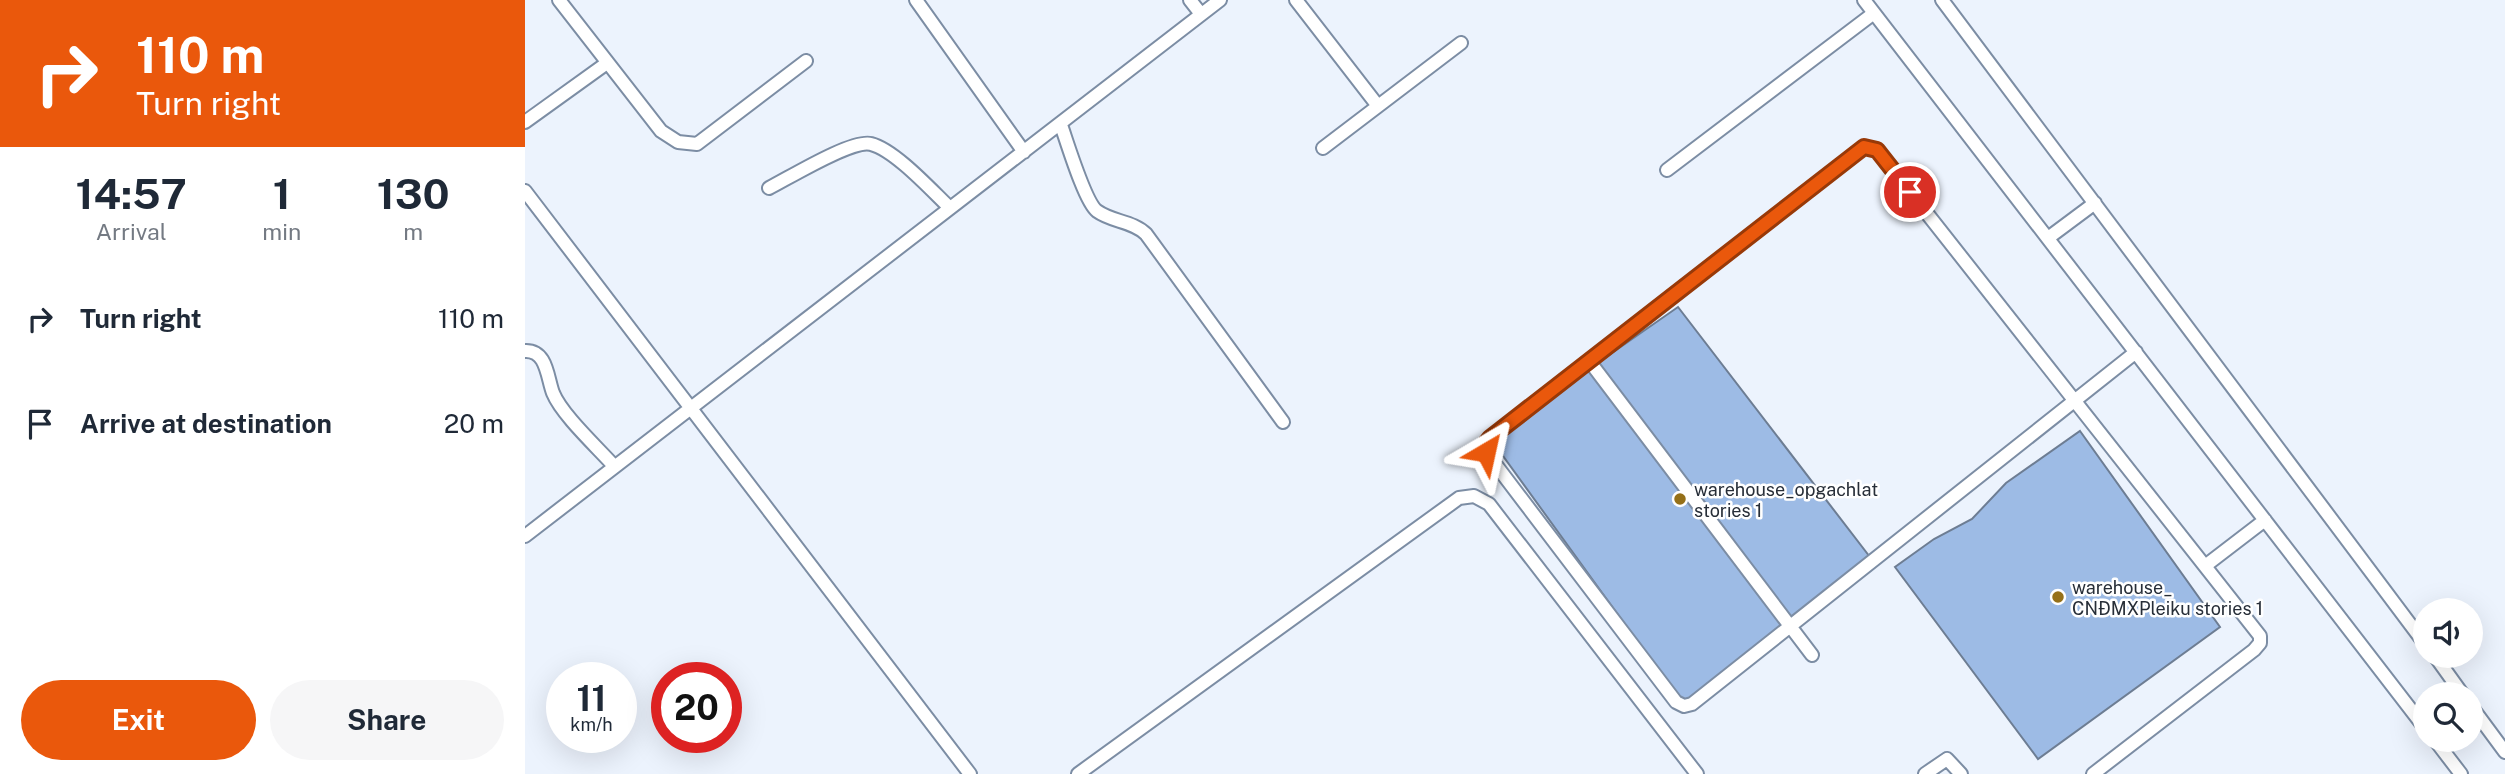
<!DOCTYPE html>
<html lang="en">
<head>
<meta charset="utf-8">
<style>
  :root { --surface:#fff; --page:#f6f6f7; --text:#1f2937; --muted:#747a83; --accent:#ea580c }
  body { margin:0; font-family:"Public Sans",sans-serif; background:var(--page); color:var(--text); height:100vh; display:flex; flex-direction:column; font-size:26px; white-space:nowrap }
  * { box-sizing:border-box; margin:0 }
  p { font-size:23px; color:var(--muted) }
  .icon { flex:none; width:38px; height:38px; fill:none; stroke:currentColor; stroke-width:2; stroke-linecap:round; stroke-linejoin:round }
  .map { position:relative; flex:1; overflow:hidden }
  .drawer { display:flex; flex-direction:column; background:var(--surface); width:525px }
  .drawer>* { flex:none }
  .banner { background:#ea580c; color:#fff; overflow:hidden }
  .tools { position:absolute; left:1888px; top:598px; display:grid; gap:14px }
  .tools a { display:grid; place-items:center; width:70px; height:70px; border-radius:50%; background:var(--surface); box-shadow:0 7px 28px #0002; font-size:35px }
  .speed { position:absolute; left:21px; top:662px; display:flex; gap:14px; font-size:35px; font-weight:700; text-align:center }
  .speed>* { display:grid; place-content:center; width:91px; height:91px; border-radius:50%; background:var(--surface); box-shadow:0 7px 28px #0002; line-height:1 }
  .speed small { font-size:18px; font-weight:400 }
  .speed .limit { border:10px solid #d22; background:#fff; color:#111 }
  .pin { position:absolute; display:grid; place-items:center; width:60px; height:60px; color:#fff; margin:-30px; border:4px solid #fff; border-radius:50%; box-shadow:0 2px 7px #0007 }
  .me { position:absolute; width:77px; margin:-38px; rotate:36deg; stroke-linejoin:round; filter:drop-shadow(0 0 5px #0008) }
  .turn { display:flex; align-items:center; gap:24px; height:147px; padding:0 21px; font-size:32px }
  .turn .icon { width:91px; height:91px; stroke-width:2.5 }
  .turn b { display:block; font-size:49px; line-height:60px }
  .eta { display:flex; justify-content:space-evenly; align-items:center; height:119px; text-align:center }
  .eta b { font-size:42px; font-weight:700; line-height:49px }
  .cta { display:flex; gap:14px; margin-top:auto; padding:14px 21px }
  .cta a { flex:1; height:80px; border-radius:42px; background:var(--accent); color:#fff; font-size:28px; font-weight:700; line-height:80px; text-align:center }
  .cta a+a { background:var(--page); color:var(--text) }
  ul { padding:0; list-style:none }
  li { display:flex; align-items:center; gap:21px; height:105px; padding:0 21px }
  li div { flex:1 }
  li b { display:block; font-size:26px }
  li em { font-style:normal }
  main { display:flex; flex:1; min-height:0 }
  .map>svg:first-child { display:block }
  .building { fill:#9dbbe5; stroke:#6d7d93; stroke-width:2 }
  .lines { fill:none; stroke-linecap:round; stroke-linejoin:round }
  .service-casing { stroke:#7c8da4; stroke-width:16 }
  .service { stroke:#fff; stroke-width:12 }
  .route-casing { stroke:#983908; stroke-width:18 }
  .route { stroke:#ea580c; stroke-width:12 }
  .poi-dot { fill:#957019; stroke:#fff; stroke-width:2.5 }
  .labels { text-anchor:middle; dominant-baseline:central; stroke-width:5; stroke-linejoin:round; paint-order:stroke }
  .poi-label { font-size:18px; fill:#272e38; stroke:#fff; text-anchor:start }
</style>
</head>
<body>
<main>
<section class="drawer">
<div class="banner">
<div class="turn"><svg class="icon" aria-label="right" viewBox="0 0 24 24"><path d="M7 20v-9h11M14 6l5 5-5 5"/></svg><div><b>110 m</b>Turn right</div></div>
</div>
<div class="eta">
<div><b>14:57</b><p>Arrival</p></div>
<div><b>1</b><p>min</p></div>
<div><b>130</b><p>m</p></div>
</div>
<ul>
<li><svg class="icon" aria-label="right" viewBox="0 0 24 24"><path d="M7 20v-9h11M14 6l5 5-5 5"/></svg><div><b>Turn right</b></div><em>110 m</em></li>
<li><svg class="icon" aria-label="arrive" viewBox="0 0 24 24"><path d="M6 21V4h12l-3 4 3 4H6"/></svg><div><b>Arrive at destination</b></div><em>20 m</em></li>
</ul>
<div class="cta"><a>Exit</a><a>Share</a></div>
</section>
<div class="map">
<svg width="1980" height="774" viewBox="0 0 1980 774">
  <rect width="100%" height="100%" fill="#ecf3fd"/>
  <path class="building" d="M1153,307L1348,561L1159,706L965,438Z
    M1555,431L1695,627L1513,759L1370,567L1409,539L1447,519L1481,483Z"/>
  <g class="lines">
    <g class="service-casing">
      <path id="service" d="M34,0L136,131L153,142L172,144L281,61
        M391,0L499,152
        M665,0L676,14
        M771,0L853,106
        M1339,0L1900,728
        M1417,0L1900,644
        M0,122L82,63
        M536,125C542,142 560,202 572,211C587,222 608,221 621,234L758,422
        M798,148L936,43
        M1142,170L1349,13
        M244,188C264,178 327,139 346,144C370,150 407,191 425,208
        M0,191L445,774
        M1523,238L1570,203
        M0,351C22,350 22,377 28,393C37,415 73,448 89,466
        M1065,362L1287,655
        M0,536L695,0
        M1680,566L1740,520
        M1910,656L1938,695
        M1946,706L1980,752
        M1910,740L1936,774
        M553,774L934,498L949,496L964,504L1172,774
        M1400,774L1422,759L1436,774
        M1568,774L1729,650L1735,643V636L1352,150L1339,147L965,438L961,444V452L1151,702L1159,706L1167,704C1315,587 1463,469 1611,352"/>
    </g>
    <use href="#service" class="service"/>
  </g>
  <g class="lines">
    <g class="route-casing">
      <path id="route" d="M961,452V443L965,438L1339,147L1352,150L1385,192"/>
    </g>
    <use href="#route" class="route"/>
  </g>
  <g class="poi-dot">
    <circle cx="1155" cy="499" r="7"/>
    <circle cx="1533" cy="597" r="7"/>
  </g>
  <g class="labels">
    <g class="poi-label">
      <text x="1169" y="489">warehouse_opgachlat<tspan x="1169" dy="21">stories 1</tspan></text>
      <text x="1547" y="587">warehouse_<tspan x="1547" dy="21">CNĐMXPleiku stories 1</tspan></text>
    </g>
  </g>
</svg>
<div class="tools">
<a><svg class="icon" aria-label="sound" viewBox="0 0 24 24"><path d="M4 9h4l5-4v14l-5-4H4zM17 9q2 3 0 6"/></svg></a>
<a><svg class="icon" aria-label="search" viewBox="0 0 24 24"><circle cx="10" cy="10" r="6"/><path d="M15 15l6 6"/></svg></a>
</div>
<div class="speed"><div>11<small>km/h</small></div><div class="limit">20</div></div>
<div class="pin" style="left:1385px;top:192px;background:#d93025"><svg class="icon" aria-label="arrive" viewBox="0 0 24 24"><path d="M6 21V4h12l-3 4 3 4H6"/></svg></div>
<svg class="me" style="left:961px;top:452px" viewBox="-20 -20 40 40"><path d="M0-17L14 15 0 8-14 15z" fill="#ea580c" stroke="#fff" stroke-width="4"/></svg>
</div>
</main>
</body>
</html>
